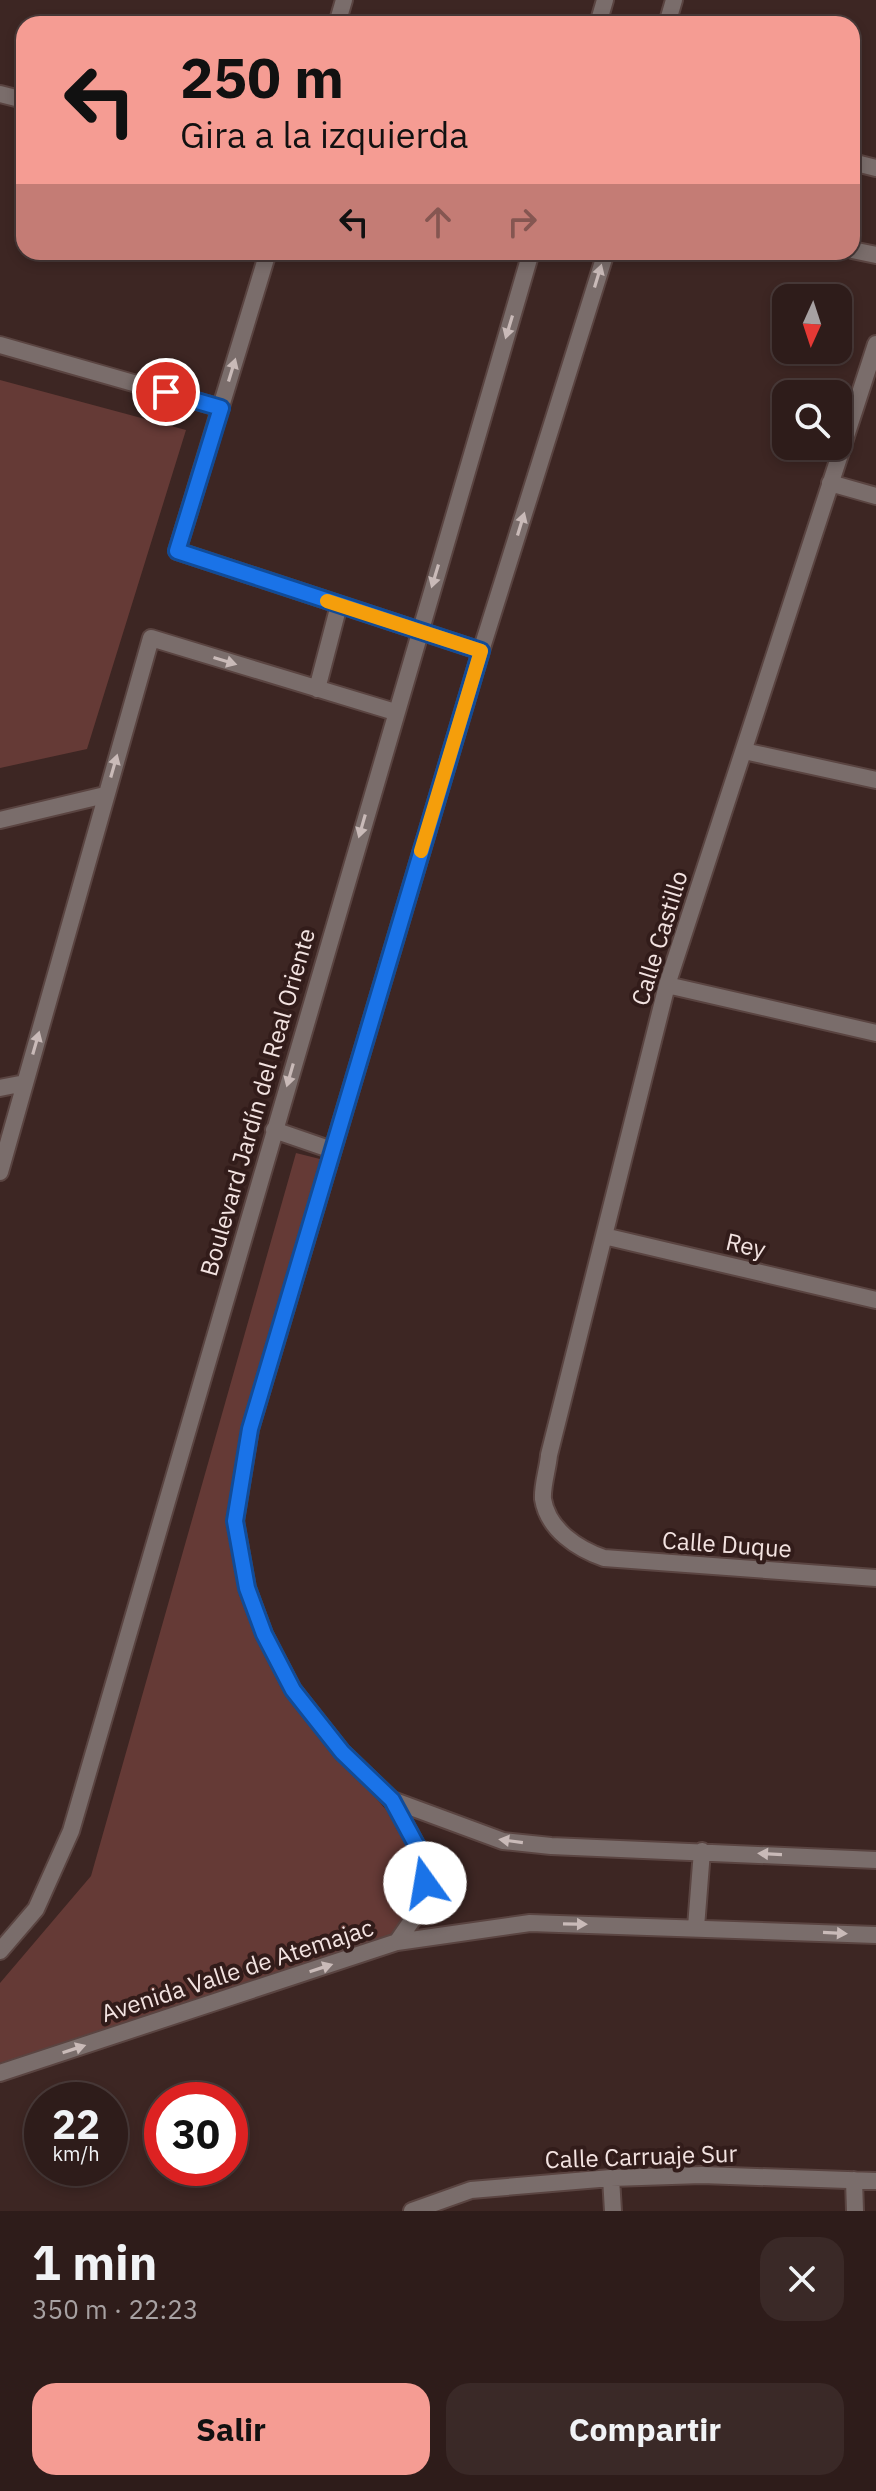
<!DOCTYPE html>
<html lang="es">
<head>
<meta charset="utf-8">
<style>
  :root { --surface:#2e1c1a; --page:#3a2927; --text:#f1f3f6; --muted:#a7a1a2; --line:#493a39; --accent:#f59c93 }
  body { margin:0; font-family:"IBM Plex Sans",sans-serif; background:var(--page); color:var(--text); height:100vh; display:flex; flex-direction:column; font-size:30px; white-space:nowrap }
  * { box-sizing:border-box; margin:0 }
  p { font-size:26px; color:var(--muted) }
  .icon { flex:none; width:44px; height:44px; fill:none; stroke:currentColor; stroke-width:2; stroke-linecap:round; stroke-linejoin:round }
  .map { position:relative; height:2211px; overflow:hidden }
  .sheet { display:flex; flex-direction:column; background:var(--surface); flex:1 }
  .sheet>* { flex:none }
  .banner { position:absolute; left:16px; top:16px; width:844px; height:244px; border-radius:24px; box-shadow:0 4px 12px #0003,0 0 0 2px var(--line); background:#f59c93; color:#111; overflow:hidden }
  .needle { width:52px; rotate:183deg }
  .buttons { position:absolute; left:772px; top:284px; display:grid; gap:16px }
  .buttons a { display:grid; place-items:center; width:80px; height:80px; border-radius:16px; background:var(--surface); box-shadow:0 4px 12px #0003,0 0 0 2px var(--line); font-size:40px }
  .speed { position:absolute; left:24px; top:2082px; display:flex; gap:16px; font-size:40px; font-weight:700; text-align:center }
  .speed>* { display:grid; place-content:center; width:104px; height:104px; border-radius:50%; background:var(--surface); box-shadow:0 4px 12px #0003,0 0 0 2px var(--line); line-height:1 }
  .speed small { font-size:20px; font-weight:400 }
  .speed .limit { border:12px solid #d22; background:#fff; color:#111 }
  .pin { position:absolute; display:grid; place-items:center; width:68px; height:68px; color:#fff; margin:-34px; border:4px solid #fff; border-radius:50%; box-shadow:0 2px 8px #0007 }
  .me { position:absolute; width:88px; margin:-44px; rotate:347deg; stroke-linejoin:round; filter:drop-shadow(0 0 6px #0008) }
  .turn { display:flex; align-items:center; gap:28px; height:168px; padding:0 32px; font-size:36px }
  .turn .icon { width:104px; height:104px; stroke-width:2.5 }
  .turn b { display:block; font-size:56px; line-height:68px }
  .lanes { display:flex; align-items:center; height:76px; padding:0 32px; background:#0003; justify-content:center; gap:40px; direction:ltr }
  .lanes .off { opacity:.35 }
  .round { display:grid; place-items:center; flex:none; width:84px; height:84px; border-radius:24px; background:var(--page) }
  .head { display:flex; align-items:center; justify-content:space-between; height:136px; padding:0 32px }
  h1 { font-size:48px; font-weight:700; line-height:60px }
  .primary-button { display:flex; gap:16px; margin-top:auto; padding:16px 32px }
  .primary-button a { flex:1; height:92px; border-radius:24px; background:var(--accent); color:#111; font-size:32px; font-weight:700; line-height:92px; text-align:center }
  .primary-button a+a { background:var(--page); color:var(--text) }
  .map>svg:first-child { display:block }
  .green { fill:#653a36 }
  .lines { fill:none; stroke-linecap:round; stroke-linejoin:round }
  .minor-casing { stroke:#5a4441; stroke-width:20 }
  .minor { stroke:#7a6d6b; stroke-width:16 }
  .oneway { fill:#c9bab8 }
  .route-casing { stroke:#114b97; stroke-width:20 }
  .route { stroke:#1a73e8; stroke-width:14 }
  .slow { stroke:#f59e0b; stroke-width:14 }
  .labels { text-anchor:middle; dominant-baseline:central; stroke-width:8; stroke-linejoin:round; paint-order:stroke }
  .street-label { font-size:24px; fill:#f3e3e1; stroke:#321c1a }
</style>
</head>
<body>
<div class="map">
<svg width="876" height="2211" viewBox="0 0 876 2211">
  <rect width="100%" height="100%" fill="#3d2623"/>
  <path class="green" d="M0,380L186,430L87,749L0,768Z
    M296,1153L324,1160L230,1523L242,1589L337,1753L408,1835L420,1902L395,1941L0,2063V1983L91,1876Z"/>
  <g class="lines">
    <g class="minor-casing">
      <path id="minor" d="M337,24L344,0
        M598,24L605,0
        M667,24L674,0
        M0,94L24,100
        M852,162L876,168
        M852,250L876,255
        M268,252L177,551L481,651
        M876,344L667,985L549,1455C548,1468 542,1486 543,1499C548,1530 578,1549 604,1558L876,1578
        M0,345L221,408
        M830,483L876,496
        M317,689L339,605
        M744,751L876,780
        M0,820L105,795
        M667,985L876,1033
        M0,1088L25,1083
        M274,1130L332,1150
        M0,1172L151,638L395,712
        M604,1236L876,1300
        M392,1800L503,1841L551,1846L876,1860
        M696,1927L702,1851
        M397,1942L424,1903L426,1863L392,1800L342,1752L293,1690L264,1634L247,1588L235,1521L250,1429L481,651L606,252
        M0,1951L36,1909L71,1831L531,252
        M0,2073L397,1942L530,1923L876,1935
        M611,2178L613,2211
        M854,2180L855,2211
        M412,2211L471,2190L611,2178L702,2175L876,2181"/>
    </g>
    <use href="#minor" class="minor"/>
  </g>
  <defs><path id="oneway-solid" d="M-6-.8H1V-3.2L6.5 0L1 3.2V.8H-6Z" transform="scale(2)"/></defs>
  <g class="oneway">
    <use href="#oneway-solid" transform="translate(598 276) rotate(-73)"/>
    <use href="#oneway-solid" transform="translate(509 327) rotate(107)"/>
    <use href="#oneway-solid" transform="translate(232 370) rotate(-73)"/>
    <use href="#oneway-solid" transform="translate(521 524) rotate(-73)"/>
    <use href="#oneway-solid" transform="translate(435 576) rotate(107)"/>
    <use href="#oneway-solid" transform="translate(225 661) rotate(17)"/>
    <use href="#oneway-solid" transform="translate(114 766) rotate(-74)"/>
    <use href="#oneway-solid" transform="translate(362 826) rotate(106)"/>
    <use href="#oneway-solid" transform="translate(36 1043) rotate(-74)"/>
    <use href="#oneway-solid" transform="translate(290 1075) rotate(106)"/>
    <use href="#oneway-solid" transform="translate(511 1841) rotate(-172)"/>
    <use href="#oneway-solid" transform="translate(770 1854) rotate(-177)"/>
    <use href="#oneway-solid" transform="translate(575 1924) rotate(1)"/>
    <use href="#oneway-solid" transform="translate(835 1933) rotate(3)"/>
    <use href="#oneway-solid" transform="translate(321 1968) rotate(-18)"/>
    <use href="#oneway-solid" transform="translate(74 2049) rotate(-18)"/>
  </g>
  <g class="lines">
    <g class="route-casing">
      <path id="route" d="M166,392L221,408L177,551L481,651L250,1429L235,1521L247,1588L264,1634L293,1690L342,1752L392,1800L426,1863L425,1883"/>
    </g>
    <use href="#route" class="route"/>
    <path class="slow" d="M327,601L481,651L421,851"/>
  </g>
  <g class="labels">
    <g class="street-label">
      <text transform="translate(659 938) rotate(-73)">Calle Castillo</text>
      <text transform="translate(257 1102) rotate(-74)">Boulevard Jardín del Real Oriente</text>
      <text transform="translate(746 1245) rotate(13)">Rey</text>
      <text transform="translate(727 1544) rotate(4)">Calle Duque</text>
      <text transform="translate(237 1970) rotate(-18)">Avenida Valle de Atemajac</text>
      <text transform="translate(641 2156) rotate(-2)">Calle Carruaje Sur</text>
    </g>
  </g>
</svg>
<div class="buttons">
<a><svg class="needle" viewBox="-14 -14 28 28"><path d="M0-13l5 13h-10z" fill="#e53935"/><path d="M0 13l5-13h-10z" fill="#a7a1a2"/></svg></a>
<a><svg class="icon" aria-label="search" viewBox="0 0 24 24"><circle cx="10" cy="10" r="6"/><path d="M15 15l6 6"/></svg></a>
</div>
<div class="speed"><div>22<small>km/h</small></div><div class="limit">30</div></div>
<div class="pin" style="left:166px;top:392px;background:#d93025"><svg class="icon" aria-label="arrive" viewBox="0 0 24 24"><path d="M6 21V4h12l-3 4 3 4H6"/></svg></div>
<svg class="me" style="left:425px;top:1883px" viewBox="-20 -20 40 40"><circle r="19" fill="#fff"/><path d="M0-13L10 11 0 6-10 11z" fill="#1a73e8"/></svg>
<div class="banner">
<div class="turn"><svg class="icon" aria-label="left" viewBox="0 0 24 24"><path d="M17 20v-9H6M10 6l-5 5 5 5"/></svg><div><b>250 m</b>Gira a la izquierda</div></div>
<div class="lanes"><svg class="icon" aria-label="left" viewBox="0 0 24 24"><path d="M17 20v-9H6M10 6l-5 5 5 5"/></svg><svg class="icon off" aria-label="ahead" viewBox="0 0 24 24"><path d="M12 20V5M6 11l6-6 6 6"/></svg><svg class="icon off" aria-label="right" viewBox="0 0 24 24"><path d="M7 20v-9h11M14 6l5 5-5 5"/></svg></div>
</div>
</div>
<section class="sheet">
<div class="head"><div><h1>1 min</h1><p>350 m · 22:23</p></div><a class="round"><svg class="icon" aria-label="close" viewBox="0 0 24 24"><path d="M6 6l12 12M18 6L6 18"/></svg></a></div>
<div class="primary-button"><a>Salir</a><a>Compartir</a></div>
</section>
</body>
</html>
